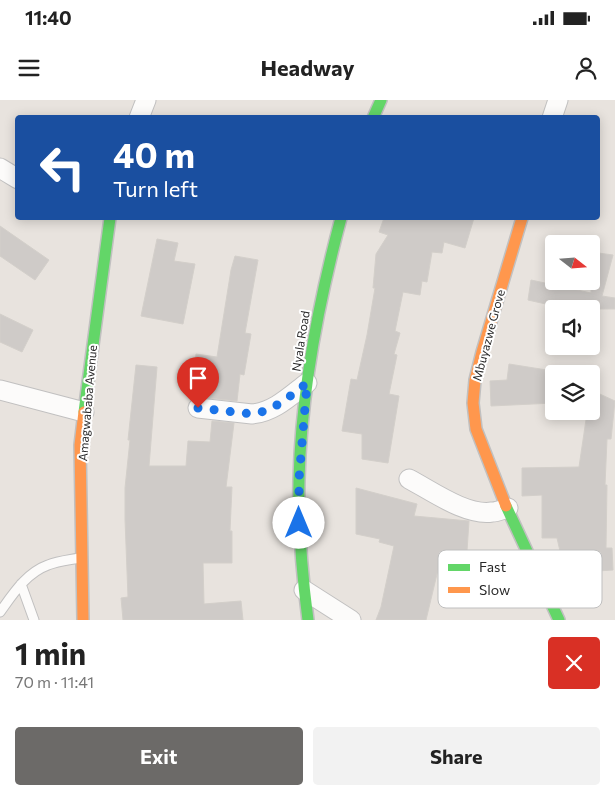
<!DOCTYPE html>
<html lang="en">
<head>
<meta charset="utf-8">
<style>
  :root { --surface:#fff; --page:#f2f2f2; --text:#222; --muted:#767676; --accent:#6c6a68 }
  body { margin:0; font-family:Commissioner,sans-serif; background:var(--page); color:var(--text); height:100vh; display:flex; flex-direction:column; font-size:19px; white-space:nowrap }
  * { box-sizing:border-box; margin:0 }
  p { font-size:16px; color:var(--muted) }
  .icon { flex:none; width:28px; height:28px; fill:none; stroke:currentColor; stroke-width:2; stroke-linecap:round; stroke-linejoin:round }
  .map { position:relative; height:520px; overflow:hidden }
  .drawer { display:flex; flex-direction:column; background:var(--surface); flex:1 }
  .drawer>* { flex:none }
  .top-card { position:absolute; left:15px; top:15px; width:585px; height:105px; border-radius:5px; box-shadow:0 2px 12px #0003; background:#1a4fa0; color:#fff; overflow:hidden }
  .needle { width:32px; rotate:107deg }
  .fabs { position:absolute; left:545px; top:135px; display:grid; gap:10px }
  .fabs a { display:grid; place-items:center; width:55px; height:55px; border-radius:5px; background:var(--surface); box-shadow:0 2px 12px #0003; font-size:25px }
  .pin { position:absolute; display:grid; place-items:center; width:42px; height:42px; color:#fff; margin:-51px -21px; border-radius:50% 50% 50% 0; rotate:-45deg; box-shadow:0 0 5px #0007 }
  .pin .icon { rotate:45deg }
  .me { position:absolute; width:55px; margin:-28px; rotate:0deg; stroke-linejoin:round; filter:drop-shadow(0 0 4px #0008) }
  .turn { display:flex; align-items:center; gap:18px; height:105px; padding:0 15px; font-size:22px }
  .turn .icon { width:65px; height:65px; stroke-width:2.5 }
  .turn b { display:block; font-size:35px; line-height:42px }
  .round { display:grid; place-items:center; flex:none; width:52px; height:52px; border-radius:5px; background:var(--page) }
  .overview { display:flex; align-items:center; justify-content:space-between; height:85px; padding:0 15px }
  h1 { font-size:30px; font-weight:700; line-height:38px }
  .primary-button { display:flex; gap:10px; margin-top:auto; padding:10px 15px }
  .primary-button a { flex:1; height:58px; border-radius:5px; background:var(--accent); color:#fff; font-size:20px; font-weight:700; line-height:58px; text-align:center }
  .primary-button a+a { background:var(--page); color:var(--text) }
  .status { display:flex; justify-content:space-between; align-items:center; height:35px; padding:0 25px; background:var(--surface); direction:ltr }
  .status svg { height:14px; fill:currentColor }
  header { display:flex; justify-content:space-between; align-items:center; height:65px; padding:0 15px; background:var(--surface); font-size:22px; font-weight:700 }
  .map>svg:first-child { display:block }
  .building { fill:#cfcbc8; stroke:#d3cfca }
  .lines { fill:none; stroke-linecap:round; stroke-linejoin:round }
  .lane-casing { stroke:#c1c0c0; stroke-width:11 }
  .street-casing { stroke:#c1c0c0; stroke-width:21 }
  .fast-casing { stroke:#c1c0c0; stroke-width:14 }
  .slow-casing { stroke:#c1c0c0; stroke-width:14 }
  .lane { stroke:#fcfbfa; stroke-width:9 }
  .street { stroke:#fcfbfa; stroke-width:19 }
  .fast { stroke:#63d668; stroke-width:11 }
  .slow { stroke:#ff974d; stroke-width:11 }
  .route { stroke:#1a73e8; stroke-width:9; stroke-dasharray:0 16.2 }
  .labels { text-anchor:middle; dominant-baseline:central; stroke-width:4; stroke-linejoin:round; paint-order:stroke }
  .street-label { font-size:12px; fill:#292929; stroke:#fff }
  .key { fill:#fff; stroke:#bfbfbf; stroke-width:1 }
  .key-label { font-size:14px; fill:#292929 }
</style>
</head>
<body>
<div class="status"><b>11:40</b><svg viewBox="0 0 49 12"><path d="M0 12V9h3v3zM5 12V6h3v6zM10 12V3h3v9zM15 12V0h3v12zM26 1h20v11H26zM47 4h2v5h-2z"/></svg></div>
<header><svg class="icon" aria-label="menu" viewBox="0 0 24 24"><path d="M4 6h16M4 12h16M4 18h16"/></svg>Headway<svg class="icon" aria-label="person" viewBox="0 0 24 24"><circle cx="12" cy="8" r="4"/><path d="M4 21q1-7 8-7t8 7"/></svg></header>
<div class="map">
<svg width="615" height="520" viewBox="0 0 615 520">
  <rect width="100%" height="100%" fill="#e8e3de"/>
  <path class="building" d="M384,118H474L465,148L444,142L442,153L432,152L427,182L422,181L420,195L403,192L395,231L400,233L394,254L397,255L389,294L399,296L388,363L362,359V334L342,331L351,279L357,280L367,235L375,188H373L376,154L388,135L379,132Z
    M0,126L49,160L35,180L0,156Z
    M157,139L178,143L174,161L195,164L183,224L141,216Z
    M591,152L613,155L602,196L615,198V209H598L597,213L591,212V209H568L528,200L531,180L591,193Z
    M235,156L258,160L245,233L251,234L244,275L240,274L237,301L199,297L191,299L196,254L217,257L231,170Z
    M0,214L33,230L22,252L0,242Z
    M509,264L553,271L551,285H554V303L491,306L490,281L507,280Z
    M136,265L157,267L149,366H186L188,341L210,342L212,321L234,323L226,387H232L230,431H232V463H203L204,504L241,501L243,520H123L121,498L128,497L125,419V388L130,340H128Z
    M591,290L615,301L611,339H607L605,385H607L606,448H612L613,470L565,473L557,438H542V395L522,396V368L579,367L587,313H591Z
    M356,388L417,404L414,416L469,421L467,451L450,450L447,470H438L426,520H376L381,507L394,446L379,442L380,439L356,434Z"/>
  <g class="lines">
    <g class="lane-casing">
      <path id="lane" d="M21,484L34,520
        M0,512C13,494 26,473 48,465C58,461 69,460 79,458"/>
    </g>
    <g class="street-casing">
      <path id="street" d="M139,18L146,0
        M552,18L558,0
        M0,68L18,79
        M0,290L84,312
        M198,308L252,314C274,312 290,296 307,283
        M409,379C432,391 466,416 492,412C498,412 503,409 508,408
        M304,490L351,520"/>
    </g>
    <g class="fast-casing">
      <path id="fast" d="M373,18L381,0
        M84,312L110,118
        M506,406L559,520
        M308,520C302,474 298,427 299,380C301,291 318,204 341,118"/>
    </g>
    <g class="slow-casing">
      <path id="slow" d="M506,406L476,329L473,303L475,280L482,252L522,118
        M83,520L80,345L84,312"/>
    </g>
    <use href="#lane" class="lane"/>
    <use href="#street" class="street"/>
    <use href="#fast" class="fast"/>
    <use href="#slow" class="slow"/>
  </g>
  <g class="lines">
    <path class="route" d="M198,308L252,314C274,311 290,296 307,283L299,379V423"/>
  </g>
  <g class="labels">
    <g class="street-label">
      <text transform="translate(488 235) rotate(-75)">Mbuyazwe Grove</text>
      <text transform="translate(300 241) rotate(-81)">Nyala Road</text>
      <text transform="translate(87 303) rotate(-85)">Amagwababa Avenue</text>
    </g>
  </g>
  <rect x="438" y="450" width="164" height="58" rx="8" class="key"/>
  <rect x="448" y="464" width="22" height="7" fill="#63d668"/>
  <rect x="448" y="487" width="22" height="6" fill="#ff974d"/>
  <g class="key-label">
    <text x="479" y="472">Fast</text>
    <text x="479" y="495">Slow</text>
  </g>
</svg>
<div class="fabs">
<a><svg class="needle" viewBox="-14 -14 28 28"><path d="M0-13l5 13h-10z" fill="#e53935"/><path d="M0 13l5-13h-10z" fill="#767676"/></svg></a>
<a><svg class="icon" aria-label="sound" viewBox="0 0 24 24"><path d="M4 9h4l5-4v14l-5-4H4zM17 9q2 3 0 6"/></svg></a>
<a><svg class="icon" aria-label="layers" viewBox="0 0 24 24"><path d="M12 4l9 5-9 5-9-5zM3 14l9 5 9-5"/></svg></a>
</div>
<div class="pin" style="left:198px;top:308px;background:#d93025"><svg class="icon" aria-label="arrive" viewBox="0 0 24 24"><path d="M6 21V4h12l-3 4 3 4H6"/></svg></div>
<svg class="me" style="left:299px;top:423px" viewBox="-20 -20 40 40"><circle r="19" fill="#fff"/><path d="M0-13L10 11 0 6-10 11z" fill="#1a73e8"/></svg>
<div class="top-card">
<div class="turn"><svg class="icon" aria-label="left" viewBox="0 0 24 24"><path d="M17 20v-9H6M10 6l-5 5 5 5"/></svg><div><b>40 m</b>Turn left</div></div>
</div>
</div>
<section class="drawer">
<div class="overview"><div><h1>1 min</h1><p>70 m · 11:41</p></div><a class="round" style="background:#d93025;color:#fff"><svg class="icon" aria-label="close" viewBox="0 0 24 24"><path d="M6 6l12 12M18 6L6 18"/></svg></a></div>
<div class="primary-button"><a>Exit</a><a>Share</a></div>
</section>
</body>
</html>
